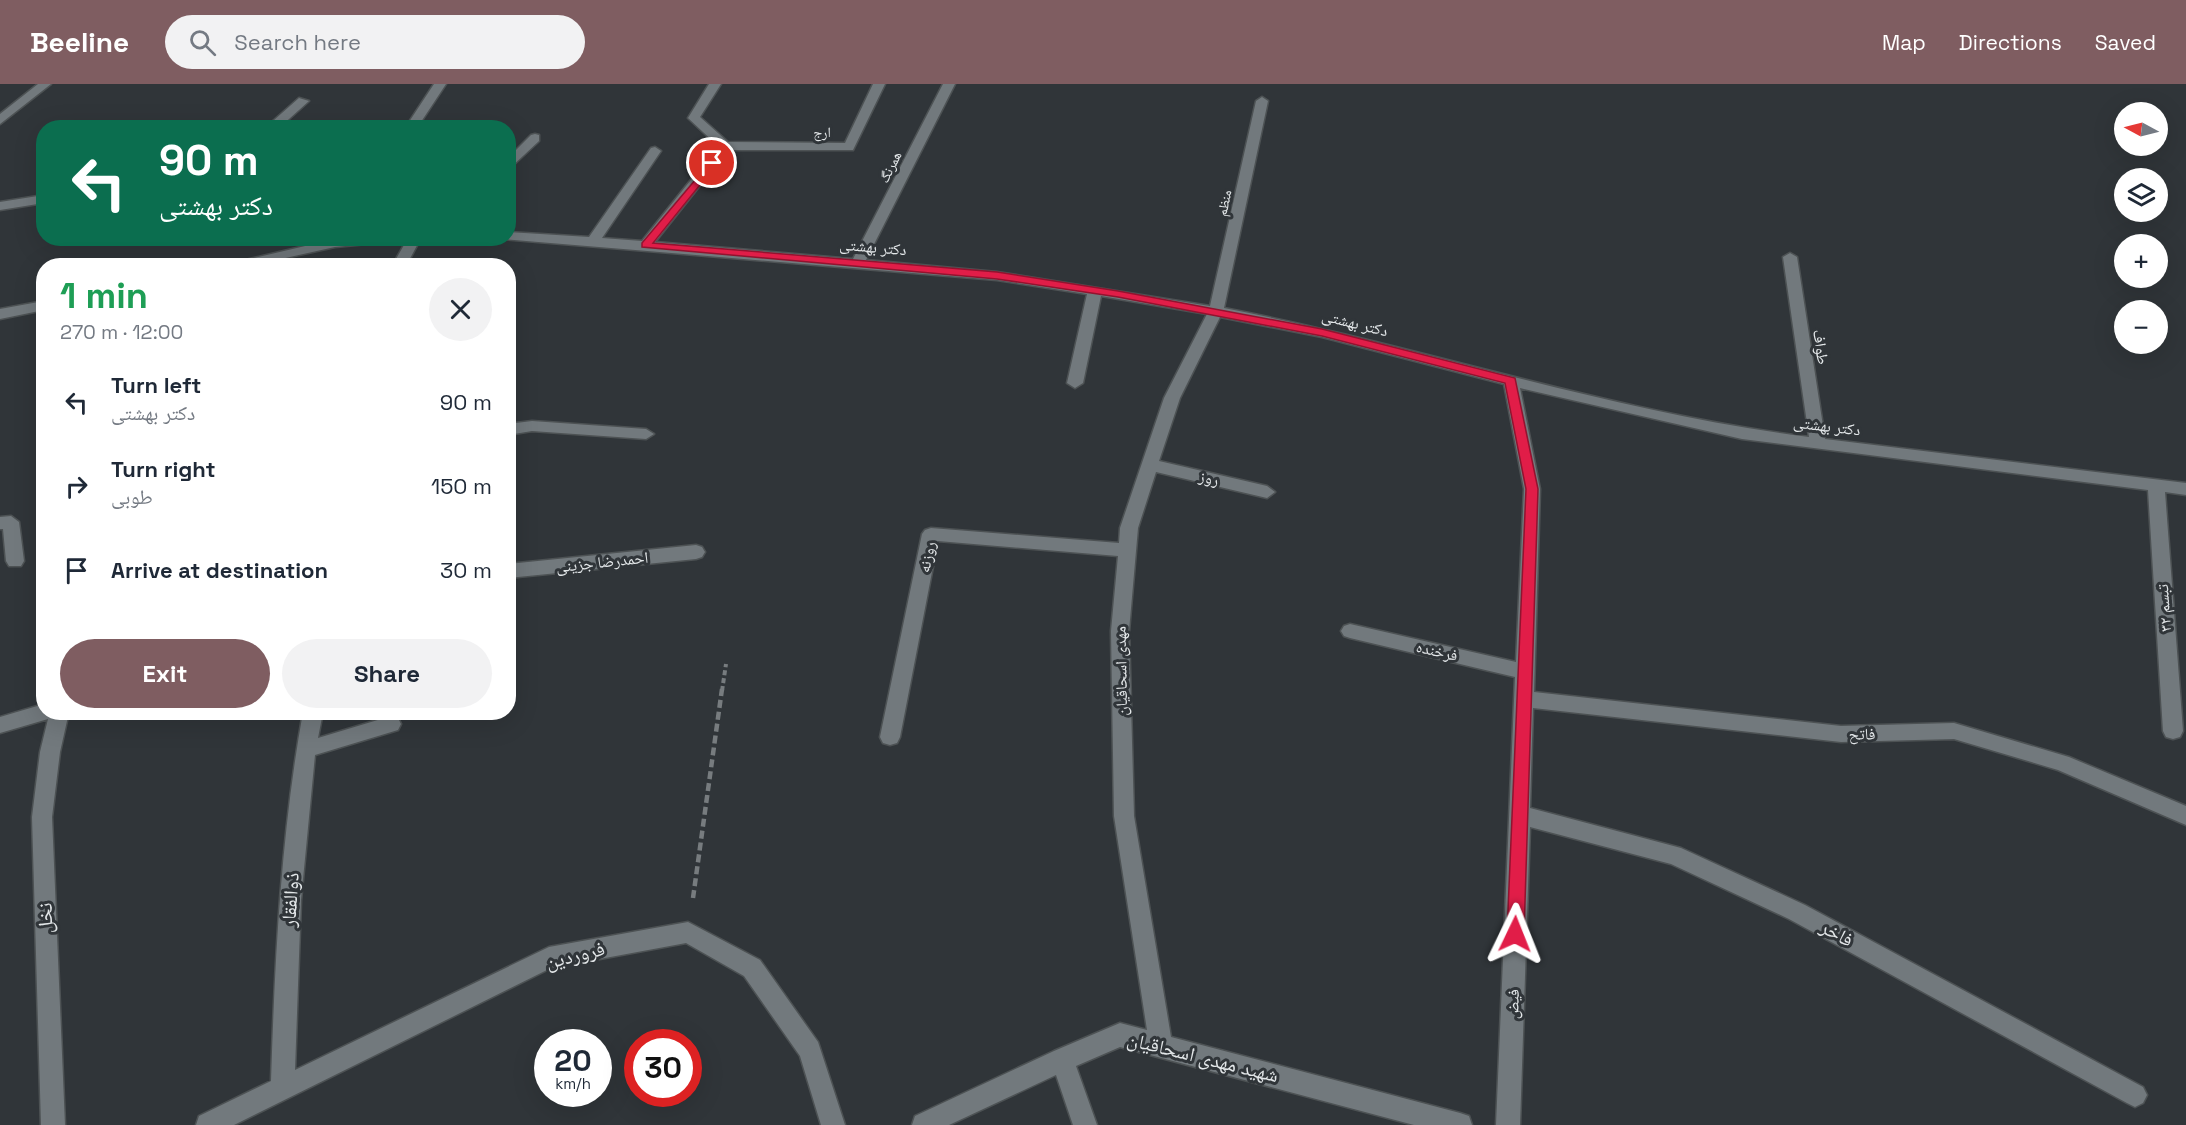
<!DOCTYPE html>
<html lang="en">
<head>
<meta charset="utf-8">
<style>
  :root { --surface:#fff; --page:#f2f2f3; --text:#1f2937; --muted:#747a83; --accent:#7f5d61 }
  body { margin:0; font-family:"Space Grotesk","Noto Naskh Arabic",sans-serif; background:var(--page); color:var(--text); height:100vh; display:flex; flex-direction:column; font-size:22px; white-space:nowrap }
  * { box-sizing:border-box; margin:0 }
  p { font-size:20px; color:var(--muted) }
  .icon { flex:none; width:33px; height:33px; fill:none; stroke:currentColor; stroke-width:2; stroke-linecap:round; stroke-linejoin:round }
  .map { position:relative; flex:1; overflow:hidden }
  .panel { position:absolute; left:36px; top:174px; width:480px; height:462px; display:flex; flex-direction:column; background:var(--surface); border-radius:24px; box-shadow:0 6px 24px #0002 }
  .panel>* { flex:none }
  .banner { position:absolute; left:36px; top:36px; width:480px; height:126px; border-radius:24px; box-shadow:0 6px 24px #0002; background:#0b6e4f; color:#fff; overflow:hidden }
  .needle { width:39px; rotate:277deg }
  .controls { position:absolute; left:2114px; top:18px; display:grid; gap:12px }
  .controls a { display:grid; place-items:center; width:54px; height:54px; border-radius:50%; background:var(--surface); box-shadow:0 6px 24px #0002; font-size:30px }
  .speed { position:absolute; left:534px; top:945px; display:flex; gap:12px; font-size:30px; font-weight:700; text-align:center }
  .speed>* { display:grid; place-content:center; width:78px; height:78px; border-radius:50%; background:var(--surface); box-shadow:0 6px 24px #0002; line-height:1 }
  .speed small { font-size:15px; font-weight:400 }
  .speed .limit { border:9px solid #d22; background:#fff; color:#111 }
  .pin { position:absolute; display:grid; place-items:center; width:51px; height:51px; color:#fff; margin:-26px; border:3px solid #fff; border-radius:50%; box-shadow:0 2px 6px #0007 }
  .me { position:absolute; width:66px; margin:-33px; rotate:2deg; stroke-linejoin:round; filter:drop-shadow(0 0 4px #0008) }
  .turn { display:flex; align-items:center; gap:21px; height:126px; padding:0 24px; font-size:27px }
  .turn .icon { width:78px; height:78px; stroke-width:2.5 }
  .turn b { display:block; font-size:42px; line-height:51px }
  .round { display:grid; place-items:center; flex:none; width:63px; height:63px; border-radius:32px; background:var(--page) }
  .summary { display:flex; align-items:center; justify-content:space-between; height:102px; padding:0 24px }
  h1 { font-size:36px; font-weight:800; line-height:45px; color:#1e9e55 }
  .cta { display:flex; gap:12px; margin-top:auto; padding:12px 24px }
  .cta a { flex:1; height:69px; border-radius:36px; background:var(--accent); color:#fff; font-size:24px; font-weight:800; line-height:69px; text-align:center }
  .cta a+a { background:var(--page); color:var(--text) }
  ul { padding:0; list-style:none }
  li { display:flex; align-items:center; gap:18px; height:84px; padding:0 24px }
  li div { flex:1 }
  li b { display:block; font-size:22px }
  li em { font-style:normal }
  header { display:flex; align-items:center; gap:36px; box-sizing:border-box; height:84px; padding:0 30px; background:var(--accent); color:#fff }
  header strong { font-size:28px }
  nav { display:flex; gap:33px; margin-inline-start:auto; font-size:21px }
  .search { width:420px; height:54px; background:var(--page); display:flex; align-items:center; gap:15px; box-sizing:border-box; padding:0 21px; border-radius:33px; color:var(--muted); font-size:22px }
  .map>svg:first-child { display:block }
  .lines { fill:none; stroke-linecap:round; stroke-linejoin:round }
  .minor-casing { stroke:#4d5254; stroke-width:3 }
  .path-far1 { stroke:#777c7f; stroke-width:4; stroke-dasharray:5 3; stroke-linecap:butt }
  .path { stroke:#777c7f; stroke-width:4.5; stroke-dasharray:8 4; stroke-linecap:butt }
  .minor { fill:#72797d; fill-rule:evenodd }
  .route { fill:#e11d48; stroke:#92132f; stroke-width:1.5 }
  .labels { text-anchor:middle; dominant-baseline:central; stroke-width:6; stroke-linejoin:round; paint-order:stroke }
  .far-street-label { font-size:14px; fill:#e3e7e9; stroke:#303539 }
  .street-label { font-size:16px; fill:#e3e7e9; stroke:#303539 }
  .near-street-label { font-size:20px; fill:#e3e7e9; stroke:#303539 }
</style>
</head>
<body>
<header>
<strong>Beeline</strong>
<div class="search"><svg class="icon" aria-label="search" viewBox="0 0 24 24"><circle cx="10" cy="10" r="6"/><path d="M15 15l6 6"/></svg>Search here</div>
<nav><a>Map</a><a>Directions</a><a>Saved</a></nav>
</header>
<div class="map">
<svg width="2186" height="1041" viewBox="0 0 2186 1041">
  <rect width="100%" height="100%" fill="#303539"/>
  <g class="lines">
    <g class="minor-casing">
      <path id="minor" d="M38,0H51L0,40V30Z
        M434,0H446L417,44H405Z
        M709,0H721L700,33L728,58L845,59L873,0H885L853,66H728L655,158L853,175L943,0H955L866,176L997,188L1210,222L1256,17L1262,13L1268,17L1224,224C1420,262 1611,328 1809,353L1783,173L1790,169L1797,173L1825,355L2186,399V411L2165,408L2183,647L2180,653L2173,655L2166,653L2163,647L2148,406L1742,355L1520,304L1540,405L1534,608L1841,642L1954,639L2069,673L2186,722V741L2058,686L1954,655L1841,658L1533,624L1530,724L1681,764L1805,821L2143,1003L2147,1011L2143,1019L2135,1023L2127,1019L1789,835L1671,780L1530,743L1520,1041H1496L1515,593L1350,554L1344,552L1341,547L1344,542L1350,540L1516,578L1524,405L1504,300L1322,253L1220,233L1180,314L1159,377L1267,402L1275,408L1267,414L1156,388L1138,444L1129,547L1134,732L1171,953L1460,1029L1469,1032L1472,1041H1414L1120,963L1076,982L1097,1041H1073L1056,991L949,1041H912L915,1032L1054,967L1120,939L1147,946L1114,732L1111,547L1118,472L938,457L900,653L897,659L890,661L883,659L880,653L922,450L925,446L931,444L1119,459L1120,444L1164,314L1207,230L1101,212L1083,299L1075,304L1067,299L1087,210L997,196L503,155L508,154V148L589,153L651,64L655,63L661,67L602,154L642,157L718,62L688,34Z
        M299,14L309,17L279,44H265Z
        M535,50L539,51V57L508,86V74L531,51Z
        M44,111V119L0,126V118Z
        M393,154L387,158L335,163L249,182H220L335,155Z
        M408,154H421L406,182H392Z
        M44,217V226L0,235V225Z
        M532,337L646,345L654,350L646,355L532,347L508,351V340Z
        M11,432L19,438L24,477L21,482H9L6,477L3,445H0V433Z
        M696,461L702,463L705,468L702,473L696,475L508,494V480Z
        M44,620V628H69L60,668L52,733L65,1041H41L32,733L40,668L48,635L0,649V633Z
        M303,628H323L318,654L391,632L398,634L401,640L398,646L315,671L301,816L295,986L549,863L688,838L760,876L818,958L845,1041H821L800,972L744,892L686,859L551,884L234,1041H196L199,1032L271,997C275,873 281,750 303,628Z"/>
    </g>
    <path class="path-far1" d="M722,607L726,580"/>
    <path class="path" d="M693,814L722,605"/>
    <use href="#minor" class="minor"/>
  </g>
  <path class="route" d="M712,76L717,79L716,81L653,159L997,188L1118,207L1322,245L1515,294L1538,405L1524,850L1521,856L1515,858L1509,856L1507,850L1526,405L1505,299L1322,252L1118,213L997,195L642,163V159Z"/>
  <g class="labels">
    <g class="far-street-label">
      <text x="822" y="48">ارج</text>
      <text transform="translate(890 83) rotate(-63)">همرنگ</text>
      <text transform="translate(1224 119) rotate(-78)">منظم</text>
    </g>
    <g class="street-label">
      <text transform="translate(873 163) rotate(5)">دکتر بهشتی</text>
      <text transform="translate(1355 239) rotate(14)">دکتر بهشتی</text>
      <text transform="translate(1821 263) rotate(82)">طواف</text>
      <text transform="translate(1827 342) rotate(7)">دکتر بهشتی</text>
      <text transform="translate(1209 394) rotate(13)">روز</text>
      <text transform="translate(927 473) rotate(-78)">روزنه</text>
      <text transform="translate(602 478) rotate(-6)">احمدرضا جزینی</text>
      <text transform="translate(2164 524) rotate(-94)">تبسم ۳۲</text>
      <text transform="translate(1437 567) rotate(13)">فرخنده</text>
      <text transform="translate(1121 587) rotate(-91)">مهدی اسحاقیان</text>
      <text transform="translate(1862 650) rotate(-1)">فاتح</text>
      <text transform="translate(1513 920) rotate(-88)">فیض</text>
    </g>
    <g class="near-street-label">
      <text transform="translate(290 816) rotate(-86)">ذوالفقار</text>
      <text transform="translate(45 834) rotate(-91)">نخل</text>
      <text transform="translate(1837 849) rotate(29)">فاخر</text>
      <text transform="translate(575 871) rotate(-14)">فروردین</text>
      <text transform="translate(1203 973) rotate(14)">شهید مهدی اسحاقیان</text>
    </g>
  </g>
</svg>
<div class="controls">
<a><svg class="needle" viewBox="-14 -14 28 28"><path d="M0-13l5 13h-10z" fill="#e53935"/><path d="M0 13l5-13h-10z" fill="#747a83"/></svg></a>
<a><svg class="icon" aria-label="layers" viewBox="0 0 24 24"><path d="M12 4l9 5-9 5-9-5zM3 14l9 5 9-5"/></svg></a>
<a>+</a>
<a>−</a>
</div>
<div class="speed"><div>20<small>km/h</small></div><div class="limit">30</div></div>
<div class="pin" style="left:712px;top:79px;background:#d93025"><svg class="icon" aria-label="arrive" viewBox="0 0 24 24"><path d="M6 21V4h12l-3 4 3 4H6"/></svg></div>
<svg class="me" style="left:1515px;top:850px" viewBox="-20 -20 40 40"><path d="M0-17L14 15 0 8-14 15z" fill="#e11d48" stroke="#fff" stroke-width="4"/></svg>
<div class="banner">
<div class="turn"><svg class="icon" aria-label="left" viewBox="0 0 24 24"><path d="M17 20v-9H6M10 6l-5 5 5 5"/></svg><div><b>90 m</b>دکتر بهشتی</div></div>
</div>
<section class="panel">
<div class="summary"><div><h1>1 min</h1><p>270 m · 12:00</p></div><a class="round"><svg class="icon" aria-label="close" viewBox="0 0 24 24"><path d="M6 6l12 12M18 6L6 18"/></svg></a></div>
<ul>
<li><svg class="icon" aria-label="left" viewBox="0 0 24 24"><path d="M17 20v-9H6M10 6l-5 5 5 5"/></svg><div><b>Turn left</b><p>دکتر بهشتی</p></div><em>90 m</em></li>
<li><svg class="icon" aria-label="right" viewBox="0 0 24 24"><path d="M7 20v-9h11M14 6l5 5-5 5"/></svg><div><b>Turn right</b><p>طوبی</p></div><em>150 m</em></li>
<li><svg class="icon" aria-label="arrive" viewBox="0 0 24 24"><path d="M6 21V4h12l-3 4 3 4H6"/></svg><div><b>Arrive at destination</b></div><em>30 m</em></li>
</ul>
<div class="cta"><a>Exit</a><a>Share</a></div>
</section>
</div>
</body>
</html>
